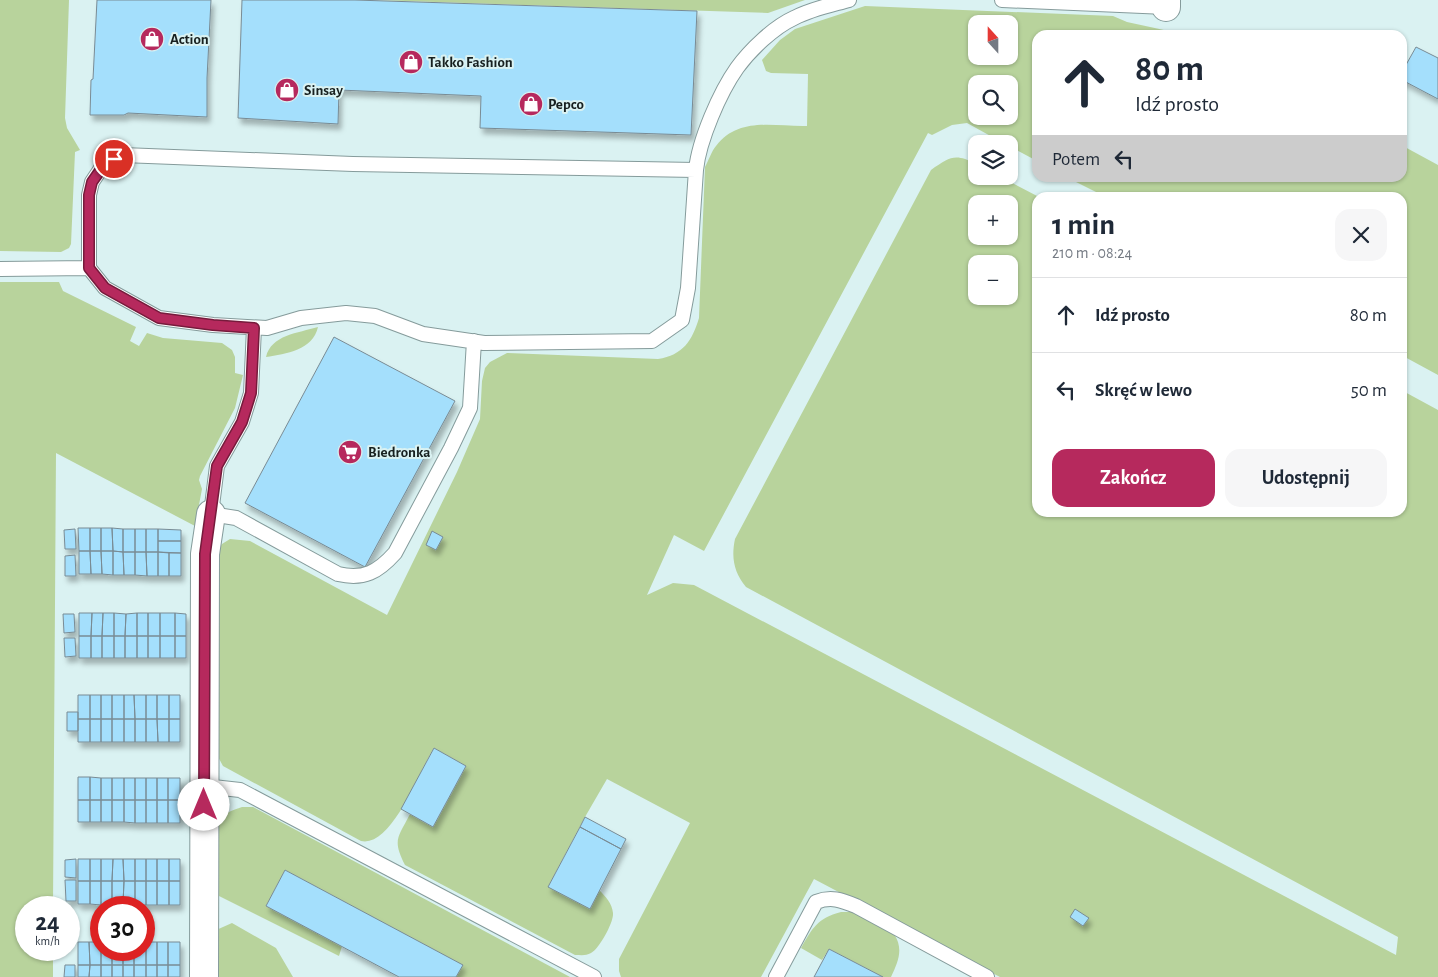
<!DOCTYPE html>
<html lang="pl">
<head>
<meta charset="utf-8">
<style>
  :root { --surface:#fff; --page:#f6f6f7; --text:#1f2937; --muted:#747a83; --line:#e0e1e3; --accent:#b6295d }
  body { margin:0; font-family:"Alegreya Sans",sans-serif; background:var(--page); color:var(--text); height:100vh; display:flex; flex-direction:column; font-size:19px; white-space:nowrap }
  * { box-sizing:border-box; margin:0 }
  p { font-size:16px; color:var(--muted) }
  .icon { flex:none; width:28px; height:28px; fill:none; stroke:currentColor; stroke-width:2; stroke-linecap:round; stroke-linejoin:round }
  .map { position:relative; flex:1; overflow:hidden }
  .drawer { position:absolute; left:1032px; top:192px; width:375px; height:325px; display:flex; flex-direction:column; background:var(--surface); border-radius:15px; box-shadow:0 1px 4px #0004 }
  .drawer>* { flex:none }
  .hud { position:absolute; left:1032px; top:30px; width:375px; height:152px; border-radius:15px; box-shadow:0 1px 4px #0004; background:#fff; color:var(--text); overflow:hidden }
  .needle { width:32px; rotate:339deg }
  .fabs { position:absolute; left:968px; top:15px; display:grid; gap:10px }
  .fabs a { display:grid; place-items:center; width:50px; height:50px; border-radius:10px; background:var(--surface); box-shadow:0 1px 4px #0004; font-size:25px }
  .speed { position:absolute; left:15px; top:896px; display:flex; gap:10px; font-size:25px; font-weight:700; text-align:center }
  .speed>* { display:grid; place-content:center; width:65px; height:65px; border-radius:50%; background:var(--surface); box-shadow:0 1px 4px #0004; line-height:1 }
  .speed small { font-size:12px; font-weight:400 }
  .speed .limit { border:8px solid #d22; background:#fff; color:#111 }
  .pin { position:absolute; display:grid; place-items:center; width:42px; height:42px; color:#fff; margin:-21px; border:2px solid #fff; border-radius:50%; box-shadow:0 1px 5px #0007 }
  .me { position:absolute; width:55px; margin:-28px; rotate:0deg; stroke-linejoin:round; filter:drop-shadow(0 0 4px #0008) }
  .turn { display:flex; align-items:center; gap:18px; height:105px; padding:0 20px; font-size:22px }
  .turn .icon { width:65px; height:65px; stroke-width:2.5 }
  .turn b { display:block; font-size:35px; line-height:42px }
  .then { display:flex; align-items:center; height:48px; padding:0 20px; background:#0003; gap:10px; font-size:19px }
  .round { display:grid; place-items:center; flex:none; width:52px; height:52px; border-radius:15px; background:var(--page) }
  .headline { display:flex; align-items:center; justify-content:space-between; height:85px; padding:0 20px }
  h1 { font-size:30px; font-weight:700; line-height:38px }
  .cta { display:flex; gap:10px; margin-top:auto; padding:10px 20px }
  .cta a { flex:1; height:58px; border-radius:15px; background:var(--accent); color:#fff; font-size:20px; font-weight:700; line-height:58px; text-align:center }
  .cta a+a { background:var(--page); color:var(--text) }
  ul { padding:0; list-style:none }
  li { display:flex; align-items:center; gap:15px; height:75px; padding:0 20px; border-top:1px solid var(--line) }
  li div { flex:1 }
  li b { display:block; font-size:19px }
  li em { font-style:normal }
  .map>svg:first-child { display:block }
  .green { fill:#b8d39c; fill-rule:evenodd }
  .building { fill:#a4dffc; stroke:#798b94; filter:url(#shadow) }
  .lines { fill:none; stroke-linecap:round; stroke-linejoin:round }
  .service-casing { stroke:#859b9b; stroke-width:16 }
  .minor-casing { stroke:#859b9b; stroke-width:30 }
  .service { stroke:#fff; stroke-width:14 }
  .minor { stroke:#fff; stroke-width:28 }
  .route-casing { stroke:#761b3c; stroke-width:12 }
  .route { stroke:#b6295d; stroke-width:9 }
  .labels { text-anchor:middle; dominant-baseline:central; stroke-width:4; stroke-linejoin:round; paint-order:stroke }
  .poi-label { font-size:15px; font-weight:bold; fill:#172020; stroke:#daf2f2; text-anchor:start }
</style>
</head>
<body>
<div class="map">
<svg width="1438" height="977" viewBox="0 0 1438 977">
  <defs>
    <filter id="shadow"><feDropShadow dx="3" dy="5.5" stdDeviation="2.5" flood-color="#0004"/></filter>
  </defs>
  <rect width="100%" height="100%" fill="#daf2f2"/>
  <path class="green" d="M0,0H69L65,118L67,128L80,150L75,152L71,244L69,248L61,252L0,251Z
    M376,0H805L768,13Z
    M865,6L1113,16L1127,22L1187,35H1038L1037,161L1009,146V144H1005L967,123L952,125L932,135L928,133L704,551L674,535L647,595L673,583L694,585L1396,955L1398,937L746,587C734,572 731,558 735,539L931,170C950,157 955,153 976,164V176H999L1039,197L1038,198V512H1402L1403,391L1438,410V977H1000L814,879L761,977H621L619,971V959L690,823L607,779L585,817L548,887L599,890C606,897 612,903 613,913C614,922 599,949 591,953C586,956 581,955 575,955L405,865C392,839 398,838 410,814L433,827L466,766L434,748C420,769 392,848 361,841L223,766L217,755L216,554L222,544L230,539L250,541L387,615L457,472L480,419L482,381L485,368L490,362L507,353L658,359C683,355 692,341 699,318L705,167C709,160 711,152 716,146C739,116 775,127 807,126L808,74L771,73L766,71L762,60L780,40L795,29ZM976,24H1009V56H976ZM976,84H1009V116H976ZM976,204H1009V236H976ZM976,264H1009V296H976Z
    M1403,146L1438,165V375L1403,356L1402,198L1106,197L1068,178H1402Z
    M0,282H59L63,291L136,327L130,341L139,346L147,333L163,338L222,343L232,350L235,357V373L243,375L235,408L200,476L199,480L202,489L195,526L56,453L53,907L26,908V950H53V977H0Z
    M318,327C313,350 286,354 266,357C271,335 298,333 318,327Z
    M242,807H253L570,977H456L462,965L285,870L266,906L342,946L339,956L215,894C215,882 213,830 216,823C221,814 233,810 242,807Z
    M841,912H853L894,934C904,949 898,962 891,977H883L829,949L822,960L801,948C812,929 817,918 841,912Z
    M232,923L276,948L293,977H214V931Z"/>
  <path class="building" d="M97,0H211L207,78V117L128,113L124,115H90L91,80L93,79Z
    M242,0H355L697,11L691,135L480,128L481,96L339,90L338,124L238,118Z
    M1416,47L1438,58V99L1402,80V72Z
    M334,337L455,401L365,567L245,503Z
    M78,528H90V551H79Z
    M90,528H101V551H90Z
    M101,528H112L113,551H101Z
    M112,528L123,529V552L113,551Z
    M75,529L76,549H65L64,530Z
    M123,529H135V552H123Z
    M135,529H146V552H135Z
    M146,529H158V552H146Z
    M158,529L181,530V541H158Z
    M432,531L443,537L436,550L426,545Z
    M158,541H181V553L158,552Z
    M79,551H90L91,574H79Z
    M90,551H101L102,574H91Z
    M101,551H113V575L102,574Z
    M113,551L123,552L124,575H113Z
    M123,552H135V575H124Z
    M135,552H146L147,576L135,575Z
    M146,552H158V576H147Z
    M158,552L169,553V576H158Z
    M169,553H181V576H169Z
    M75,555L76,576H65V556Z
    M79,613H92L91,636H79Z
    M92,613H103L102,636H91Z
    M103,613H114V636H102Z
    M114,613L126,614L125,636H114Z
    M137,613H148V636H137Z
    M137,613V636H125L126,614Z
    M148,613H160V636H148Z
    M160,613H175V636H160Z
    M175,613L186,614V636H175Z
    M63,614H74L75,632L64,633Z
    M79,636H91V658H79Z
    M91,636H102V658H91Z
    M102,636H114V658H102Z
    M114,636H125V658H114Z
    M125,636H137V658H125Z
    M137,636H148V658H137Z
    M148,636H160V658H148Z
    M160,636H175V658H160Z
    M175,636H186V658H175Z
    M64,638H75L76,656L65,657Z
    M78,695H90V719H78Z
    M90,695H101V719H90Z
    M101,695H112V719H101Z
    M112,695H124V719H112Z
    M124,695H134L135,719H124Z
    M134,695H146V719H135Z
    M146,695H157V719H146Z
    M157,695H169V719H157Z
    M169,695H180V719H169Z
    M67,712H78V731H67Z
    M78,719H90V742H78Z
    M90,719H101V742H90Z
    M101,719H112V742H101Z
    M112,719H124V742H112Z
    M124,719H135V742H124Z
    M135,719H146V742H135Z
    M146,719H157L158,742H146Z
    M157,719H169V742H158Z
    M169,719H180V742H169Z
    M434,748L466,766L433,827L401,809Z
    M78,777H90V800H78Z
    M90,777L101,778V800H90Z
    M101,778H112V800H101Z
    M112,778H124V800H112Z
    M124,778H135V800H124Z
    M135,778H146V800H135Z
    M146,778H157V800H146Z
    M157,778H168V800H157Z
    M168,778H180V800H168Z
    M78,800H90V822H78Z
    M90,800H101V822H90Z
    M101,800H112V822H101Z
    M112,800H124V822H112Z
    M124,800H135V823L124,822Z
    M135,800H146V823H135Z
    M146,800H157V823H146Z
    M157,800H168V823H157Z
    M168,800H180V823H168Z
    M585,817L626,839L621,849L580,827Z
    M580,827L621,849L590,909L548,887Z
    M76,859V878L65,877V860Z
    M78,859H90V881H78Z
    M90,859H101V881H90Z
    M101,859H113L112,881H101Z
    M113,859H123L124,881H112Z
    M123,859H135V881H124Z
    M135,859H146V881H135Z
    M146,859H157V881H146Z
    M157,859H169V881H157Z
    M169,859H180V881H169Z
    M285,870L463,965L456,977H399L266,906Z
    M65,880H76V901H66Z
    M78,881H90V904H78Z
    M90,881H101V905L90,904Z
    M101,881H112V905H101Z
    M112,881H124L123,904L112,905Z
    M124,881H135V905L123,904Z
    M135,881H146V905H135Z
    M146,881H157V905H146Z
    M157,881H169V905H157Z
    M169,881H180V905H169Z
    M1075,909L1089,918L1083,926L1070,917Z
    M78,942H89L90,965H78Z
    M89,942H101V965H90Z
    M101,942V950H112V965H101Z
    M144,942H146V965H134V950H144Z
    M146,942H157V965H146Z
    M157,942H168V965H157Z
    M168,942H180V965H168Z
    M829,949L883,977H814Z
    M112,950H123V965H112Z
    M123,950H134V965H123Z
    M65,965H75V977H64Z
    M78,965H90L89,977H78Z
    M90,965H101V977H89Z
    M101,965H112V977H101Z
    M112,965H123V977H112Z
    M123,965H134V977H123Z
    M134,965H146V977H134Z
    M146,965H157V977H146Z
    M157,965H168V977H157Z
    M168,965H180V977H168Z"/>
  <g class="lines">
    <g class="service-casing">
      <path id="service" d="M1002,0L1166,7
        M696,170L353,164L123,155L106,161L92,182L89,195V268L105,288L159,318L213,325L267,328L301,318L346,313L375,316L423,334L484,343L652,341L682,320L688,288L696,170C699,140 720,92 737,68C750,50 774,27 794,18C811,9 831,5 849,0
        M0,269L89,268
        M254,328L251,393L242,422L217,466L211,514L236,518L338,574C364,580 378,572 395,553L451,448L470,408L474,341
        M204,786L240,790L594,977
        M776,977L816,902C831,896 841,900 856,906L987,977"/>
    </g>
    <g class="minor-casing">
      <path id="minor" d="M1166,7V0
        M204,977L205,554L211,514"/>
    </g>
    <use href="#service" class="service"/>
    <use href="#minor" class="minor"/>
  </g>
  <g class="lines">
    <g class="route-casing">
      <path id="route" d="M114,159L106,162L92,182L89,195V268L105,288L159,318L213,325L254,328L251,393L242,422L217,466L205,554L204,805"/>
    </g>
    <use href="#route" class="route"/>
  </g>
  <defs>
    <g id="shop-disc" transform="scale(1.25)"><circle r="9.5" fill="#b6295d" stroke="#daf2f2"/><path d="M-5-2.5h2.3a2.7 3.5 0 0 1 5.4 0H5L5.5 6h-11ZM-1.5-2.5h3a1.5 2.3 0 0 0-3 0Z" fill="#fff"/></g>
    <g id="supermarket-disc" transform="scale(1.25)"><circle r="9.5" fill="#b6295d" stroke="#daf2f2"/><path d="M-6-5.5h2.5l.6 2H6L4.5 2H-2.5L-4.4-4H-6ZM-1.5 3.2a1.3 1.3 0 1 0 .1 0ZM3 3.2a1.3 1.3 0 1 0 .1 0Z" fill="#fff"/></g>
  </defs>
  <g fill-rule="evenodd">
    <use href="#shop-disc" x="152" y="39"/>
    <use href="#shop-disc" x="411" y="62"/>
    <use href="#shop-disc" x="287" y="90"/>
    <use href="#shop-disc" x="531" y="104"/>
    <use href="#supermarket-disc" x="350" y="452"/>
  </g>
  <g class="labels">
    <g class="poi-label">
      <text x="170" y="39">Action</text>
      <text x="428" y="62">Takko Fashion</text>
      <text x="304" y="90">Sinsay</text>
      <text x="548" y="104">Pepco</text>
      <text x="368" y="452">Biedronka</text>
    </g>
  </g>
</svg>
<div class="fabs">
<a><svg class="needle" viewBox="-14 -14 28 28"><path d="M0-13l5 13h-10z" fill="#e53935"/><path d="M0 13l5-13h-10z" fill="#747a83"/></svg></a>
<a><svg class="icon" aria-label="search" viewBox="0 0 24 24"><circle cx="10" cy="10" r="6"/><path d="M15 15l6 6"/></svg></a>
<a><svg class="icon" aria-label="layers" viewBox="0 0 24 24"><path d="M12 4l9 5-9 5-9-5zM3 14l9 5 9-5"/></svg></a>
<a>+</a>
<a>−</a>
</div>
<div class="speed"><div>24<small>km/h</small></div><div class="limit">30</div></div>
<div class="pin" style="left:114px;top:159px;background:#d93025"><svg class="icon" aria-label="arrive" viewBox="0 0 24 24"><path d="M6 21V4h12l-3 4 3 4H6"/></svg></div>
<svg class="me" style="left:204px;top:805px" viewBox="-20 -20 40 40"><circle r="19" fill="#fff"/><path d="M0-13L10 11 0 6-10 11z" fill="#b6295d"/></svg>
<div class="hud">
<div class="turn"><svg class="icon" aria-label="ahead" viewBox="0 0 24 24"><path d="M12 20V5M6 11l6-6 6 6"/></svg><div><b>80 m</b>Idź prosto</div></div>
<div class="then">Potem<svg class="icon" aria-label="left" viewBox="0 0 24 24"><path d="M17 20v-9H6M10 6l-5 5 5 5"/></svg></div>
</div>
<section class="drawer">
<div class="headline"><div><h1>1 min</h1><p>210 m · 08:24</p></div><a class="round"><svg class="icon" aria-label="close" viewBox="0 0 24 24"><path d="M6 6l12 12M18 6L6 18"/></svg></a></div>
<ul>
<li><svg class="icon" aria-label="ahead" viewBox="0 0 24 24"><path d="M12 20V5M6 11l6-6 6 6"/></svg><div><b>Idź prosto</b></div><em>80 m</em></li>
<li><svg class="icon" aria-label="left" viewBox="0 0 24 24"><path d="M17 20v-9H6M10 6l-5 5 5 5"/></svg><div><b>Skręć w lewo</b></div><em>50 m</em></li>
</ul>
<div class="cta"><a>Zakończ</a><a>Udostępnij</a></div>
</section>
</div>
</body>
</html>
